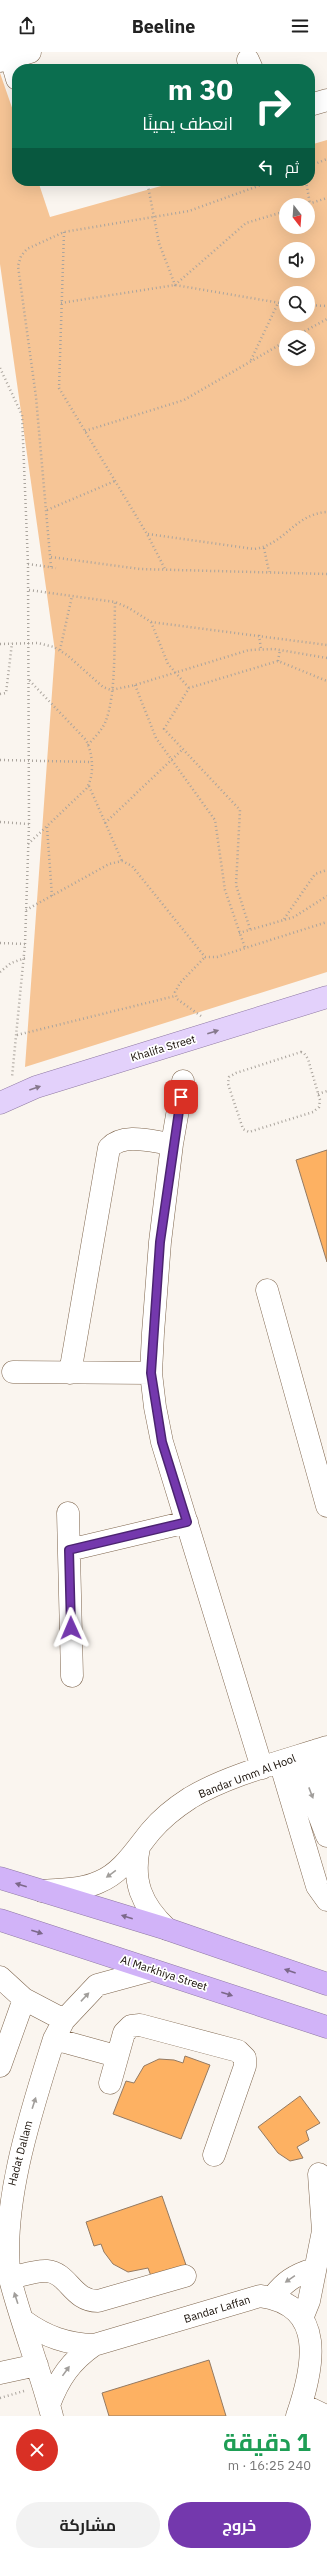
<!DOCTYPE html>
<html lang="ar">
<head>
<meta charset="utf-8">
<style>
  :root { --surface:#fff; --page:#f2f2f2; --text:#222; --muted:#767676; --accent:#7438ad }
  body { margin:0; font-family:"IBM Plex Sans",Cairo,sans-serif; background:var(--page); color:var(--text); direction:rtl; height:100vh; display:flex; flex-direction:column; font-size:15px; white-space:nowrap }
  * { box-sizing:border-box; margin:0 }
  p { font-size:13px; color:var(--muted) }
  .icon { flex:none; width:22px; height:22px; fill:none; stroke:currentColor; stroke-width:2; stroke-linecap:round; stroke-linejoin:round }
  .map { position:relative; height:2364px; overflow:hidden; direction:ltr }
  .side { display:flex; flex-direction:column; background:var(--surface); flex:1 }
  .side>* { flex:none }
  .hud { position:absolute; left:12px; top:12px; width:303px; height:122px; border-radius:16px; box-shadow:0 4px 16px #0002; direction:rtl; background:#0b6e4f; color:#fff; overflow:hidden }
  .needle { width:26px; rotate:163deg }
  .buttons { position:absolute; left:279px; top:146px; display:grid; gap:8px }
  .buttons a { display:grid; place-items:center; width:36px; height:36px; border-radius:50%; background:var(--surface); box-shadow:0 4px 16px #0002; font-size:20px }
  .pin { position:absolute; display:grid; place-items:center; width:34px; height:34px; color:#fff; margin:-17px; border-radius:8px; box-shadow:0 2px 6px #0006 }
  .me { position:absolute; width:44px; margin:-22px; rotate:359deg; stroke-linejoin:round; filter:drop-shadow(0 0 3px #0008) }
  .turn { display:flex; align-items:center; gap:14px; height:84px; padding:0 16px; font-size:18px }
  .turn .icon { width:52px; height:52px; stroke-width:2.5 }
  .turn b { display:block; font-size:28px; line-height:34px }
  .then { display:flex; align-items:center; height:38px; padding:0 16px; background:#0003; gap:8px; font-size:15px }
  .round { display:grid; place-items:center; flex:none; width:42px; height:42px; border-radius:21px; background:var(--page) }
  .head { display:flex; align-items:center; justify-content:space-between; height:68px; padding:0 16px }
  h1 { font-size:24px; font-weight:700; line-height:30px; color:#1e9e55 }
  .primary-button { display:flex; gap:8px; margin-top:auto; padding:8px 16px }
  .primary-button a { flex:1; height:46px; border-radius:24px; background:var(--accent); color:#fff; font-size:16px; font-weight:700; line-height:46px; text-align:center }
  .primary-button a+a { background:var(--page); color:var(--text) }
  header { display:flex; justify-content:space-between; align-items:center; height:52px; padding:0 16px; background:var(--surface); font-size:18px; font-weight:700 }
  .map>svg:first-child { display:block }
  .green { fill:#f6c596; fill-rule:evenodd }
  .building { fill:#fdb162; stroke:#947a62 }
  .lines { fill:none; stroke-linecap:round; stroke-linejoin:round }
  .minor-casing { stroke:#7f664e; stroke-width:23 }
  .major-casing { stroke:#8f79a3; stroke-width:23 }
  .highway-casing { stroke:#8f79a3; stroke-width:23 }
  .path { stroke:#aaa49d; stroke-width:2.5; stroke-dasharray:1 3; stroke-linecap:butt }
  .minor { stroke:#fff; stroke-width:22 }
  .major { stroke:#e3d1fb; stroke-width:22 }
  .highway { stroke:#d1b3f8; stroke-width:22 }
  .oneway { fill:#86788c }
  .oneway2 { fill:#a19e9b }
  .oneway3 { fill:#7c688a }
  .route-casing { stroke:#4b2470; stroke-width:10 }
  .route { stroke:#7438ad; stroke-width:7 }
  .labels { text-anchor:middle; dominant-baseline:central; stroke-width:3.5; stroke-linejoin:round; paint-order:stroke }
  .street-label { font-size:11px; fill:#150c04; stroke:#fff }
</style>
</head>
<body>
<header><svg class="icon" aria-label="menu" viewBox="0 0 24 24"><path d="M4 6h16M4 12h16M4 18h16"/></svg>Beeline<svg class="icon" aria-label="share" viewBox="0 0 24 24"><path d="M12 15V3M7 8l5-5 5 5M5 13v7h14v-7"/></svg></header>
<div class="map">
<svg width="327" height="2364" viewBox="0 0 327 2364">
  <rect width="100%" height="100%" fill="#faf5ef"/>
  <path class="green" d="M0,21L17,70V129H38L50,165L179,129H310V93L327,88V920L25,1015L55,599L0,212ZM286,153H308V175H286ZM286,197H308V219H286ZM286,241H308V263H286ZM286,285H308V307H286Z"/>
  <path class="building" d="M327,1098V1210L296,1108Z
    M185,2004L210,2013L181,2087L113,2062L126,2029L134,2031L144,2014L159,2007L174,2008L183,2011Z
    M300,2044L320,2071L306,2079L309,2088L297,2095L303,2106L290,2109L278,2101L258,2075Z
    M162,2144L186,2213L151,2224L148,2216L128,2220L113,2212L104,2200L101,2192L94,2194L86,2170Z
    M209,2308L226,2364H109L102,2341Z"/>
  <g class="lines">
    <g class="minor-casing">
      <path id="minor" d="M11,6L17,27
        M248,8L252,17
        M0,9L30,0
        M310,53L327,48
        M183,1029L172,1092L160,1190L153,1281L151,1321L155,1355L162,1390L262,1716
        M267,1238L327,1454
        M13,1320L151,1321
        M70,1321L109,1096C124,1080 153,1090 172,1092
        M68,1461L72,1624
        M69,1498L187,1470
        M317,1698L327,1742
        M297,1705L327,1784
        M280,1710L317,1834L327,1848
        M139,1795C132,1829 141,1853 167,1877
        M42,1839C61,1837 82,1838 99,1830C122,1821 136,1797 151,1779C162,1766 176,1755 190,1746C228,1723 284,1709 327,1695
        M0,1925L24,1947L64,1968
        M54,1987L116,2004
        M0,2014L24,1947
        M110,2031L124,1981L131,1974L140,1973L238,1999L245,2006V2014L214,2103
        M10,2226C21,2224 35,2218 47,2219C69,2221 72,2249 98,2249L185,2224
        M272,2246C284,2230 294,2223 314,2217
        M303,2264L309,2249L323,2179L319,2122
        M24,2269C46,2285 67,2292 94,2293
        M0,2321L37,2313
        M301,2352L326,2364
        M49,2353C59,2326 71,2309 94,2293L260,2244C327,2253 314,2315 297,2364
        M52,2364C40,2318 22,2273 10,2227C0,2153 32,2057 54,1987L64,1968L97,1933L152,1918"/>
    </g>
    <g class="major-casing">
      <path id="major" d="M0,1051L36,1035L327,945"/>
    </g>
    <g class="highway-casing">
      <path id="highway" d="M0,1826L167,1877L327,1932
        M0,1868L327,1975"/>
    </g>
    <path class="path" d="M310,114L327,107
      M147,129L159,191L175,233L246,171L286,159
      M306,129L310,152
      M305,153L327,146
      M64,180L59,336L147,482L165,517
      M61,251L175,233L286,252
      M308,253L327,254
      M294,285L327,267
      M251,308L278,251
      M0,316L22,363L28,512L29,772L25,892L12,1025
      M85,379L184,348L286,289
      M47,458L115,429
      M148,482L254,497C285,493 294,462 327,460
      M264,496L269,520
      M51,505L140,517L327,522
      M28,512L56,516
      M51,515L36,345L18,214L21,204L27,197L64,180L189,159L272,129
      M29,538L115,550L129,556L151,570L327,593
      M151,570L168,612L189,636
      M259,583L261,597
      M0,592L38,591L54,595L67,603L103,635L111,638L135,633L249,598L274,597L327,606
      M60,598L72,544
      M278,609L280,598
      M135,633L156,686L215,768L225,838L245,896
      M0,642L6,641L12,591
      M88,693C94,686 101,679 105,671C117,643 114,582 115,550
      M0,708L91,710
      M89,734L122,809
      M0,770L29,772
      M105,771L183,697
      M47,775L52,844
      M28,792L86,737C95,724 93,702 86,688L29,628
      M26,858L109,812L122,809L132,814L205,905H217L327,870
      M284,867L315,822L327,818
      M250,877L236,833L240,758L164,677L189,636L278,609L327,629
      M239,881L294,865L327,844
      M0,891L25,892
      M0,920L11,911L25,906
      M201,964L177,947L175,940L180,931L205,905
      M17,983L175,944
      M301,1000L304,1001L308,1007L320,1048L319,1055L313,1060L249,1080L243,1077L228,1032L229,1025L236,1021Z
      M318,1042L327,1039
      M0,2346L24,2339"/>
    <use href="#minor" class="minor"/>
    <use href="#major" class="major"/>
    <use href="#highway" class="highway"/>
  </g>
  <defs><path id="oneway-solid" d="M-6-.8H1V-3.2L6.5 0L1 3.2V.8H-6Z"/></defs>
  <g class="oneway">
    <use href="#oneway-solid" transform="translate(213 980) rotate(-17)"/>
    <use href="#oneway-solid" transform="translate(35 1036) rotate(-19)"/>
  </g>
  <g class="oneway2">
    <use href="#oneway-solid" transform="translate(311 1741) rotate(69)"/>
    <use href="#oneway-solid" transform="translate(111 1822) rotate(144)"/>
    <use href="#oneway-solid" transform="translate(85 1945) rotate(-47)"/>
    <use href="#oneway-solid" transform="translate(34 2051) rotate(-72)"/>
    <use href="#oneway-solid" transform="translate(290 2227) rotate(145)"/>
    <use href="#oneway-solid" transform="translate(16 2246) rotate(-108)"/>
    <use href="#oneway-solid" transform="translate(66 2319) rotate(-54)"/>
  </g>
  <g class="oneway3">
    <use href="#oneway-solid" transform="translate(21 1833) rotate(-163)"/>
    <use href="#oneway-solid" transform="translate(127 1865) rotate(-163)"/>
    <use href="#oneway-solid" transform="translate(37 1880) rotate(18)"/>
    <use href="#oneway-solid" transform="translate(290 1919) rotate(-161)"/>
    <use href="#oneway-solid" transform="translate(227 1942) rotate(18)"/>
  </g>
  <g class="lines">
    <g class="route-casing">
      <path id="route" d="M71,1576L69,1498L187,1470L162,1390L151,1321L160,1190L181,1045"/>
    </g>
    <use href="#route" class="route"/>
  </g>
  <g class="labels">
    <g class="street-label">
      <text transform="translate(163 996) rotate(-17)">Khalifa Street</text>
      <text transform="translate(247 1724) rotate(-21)">Bandar Umm Al Hool</text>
      <text transform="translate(164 1921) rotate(18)">Al Markhiya Street</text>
      <text transform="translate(20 2101) rotate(-75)">Hadat Dallam</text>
      <text transform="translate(217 2257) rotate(-17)">Bandar Laffan</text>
    </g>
  </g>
</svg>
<div class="buttons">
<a><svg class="needle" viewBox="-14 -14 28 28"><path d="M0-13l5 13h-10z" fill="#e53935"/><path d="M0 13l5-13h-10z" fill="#767676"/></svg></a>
<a><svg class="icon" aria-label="sound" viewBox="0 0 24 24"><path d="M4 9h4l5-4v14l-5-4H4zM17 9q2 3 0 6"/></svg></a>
<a><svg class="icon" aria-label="search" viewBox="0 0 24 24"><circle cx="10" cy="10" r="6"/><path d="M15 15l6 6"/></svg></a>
<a><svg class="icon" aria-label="layers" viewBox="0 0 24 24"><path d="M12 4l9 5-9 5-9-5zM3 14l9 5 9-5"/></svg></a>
</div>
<div class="pin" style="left:181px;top:1045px;background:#d93025"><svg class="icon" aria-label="arrive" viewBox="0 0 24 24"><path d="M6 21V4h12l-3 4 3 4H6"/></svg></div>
<svg class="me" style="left:71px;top:1576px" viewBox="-20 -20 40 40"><path d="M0-17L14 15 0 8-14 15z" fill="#7438ad" stroke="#fff" stroke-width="4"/></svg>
<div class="hud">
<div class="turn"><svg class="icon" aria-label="right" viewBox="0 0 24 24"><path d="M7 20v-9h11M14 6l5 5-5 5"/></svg><div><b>30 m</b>انعطف يمينًا</div></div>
<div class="then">ثم<svg class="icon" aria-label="left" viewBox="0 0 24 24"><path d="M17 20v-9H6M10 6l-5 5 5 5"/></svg></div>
</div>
</div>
<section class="side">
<div class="head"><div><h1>1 دقيقة</h1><p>240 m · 16:25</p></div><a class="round" style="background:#d93025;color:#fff"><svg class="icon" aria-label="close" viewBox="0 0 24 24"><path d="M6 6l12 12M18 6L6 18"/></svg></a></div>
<div class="primary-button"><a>خروج</a><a>مشاركة</a></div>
</section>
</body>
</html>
